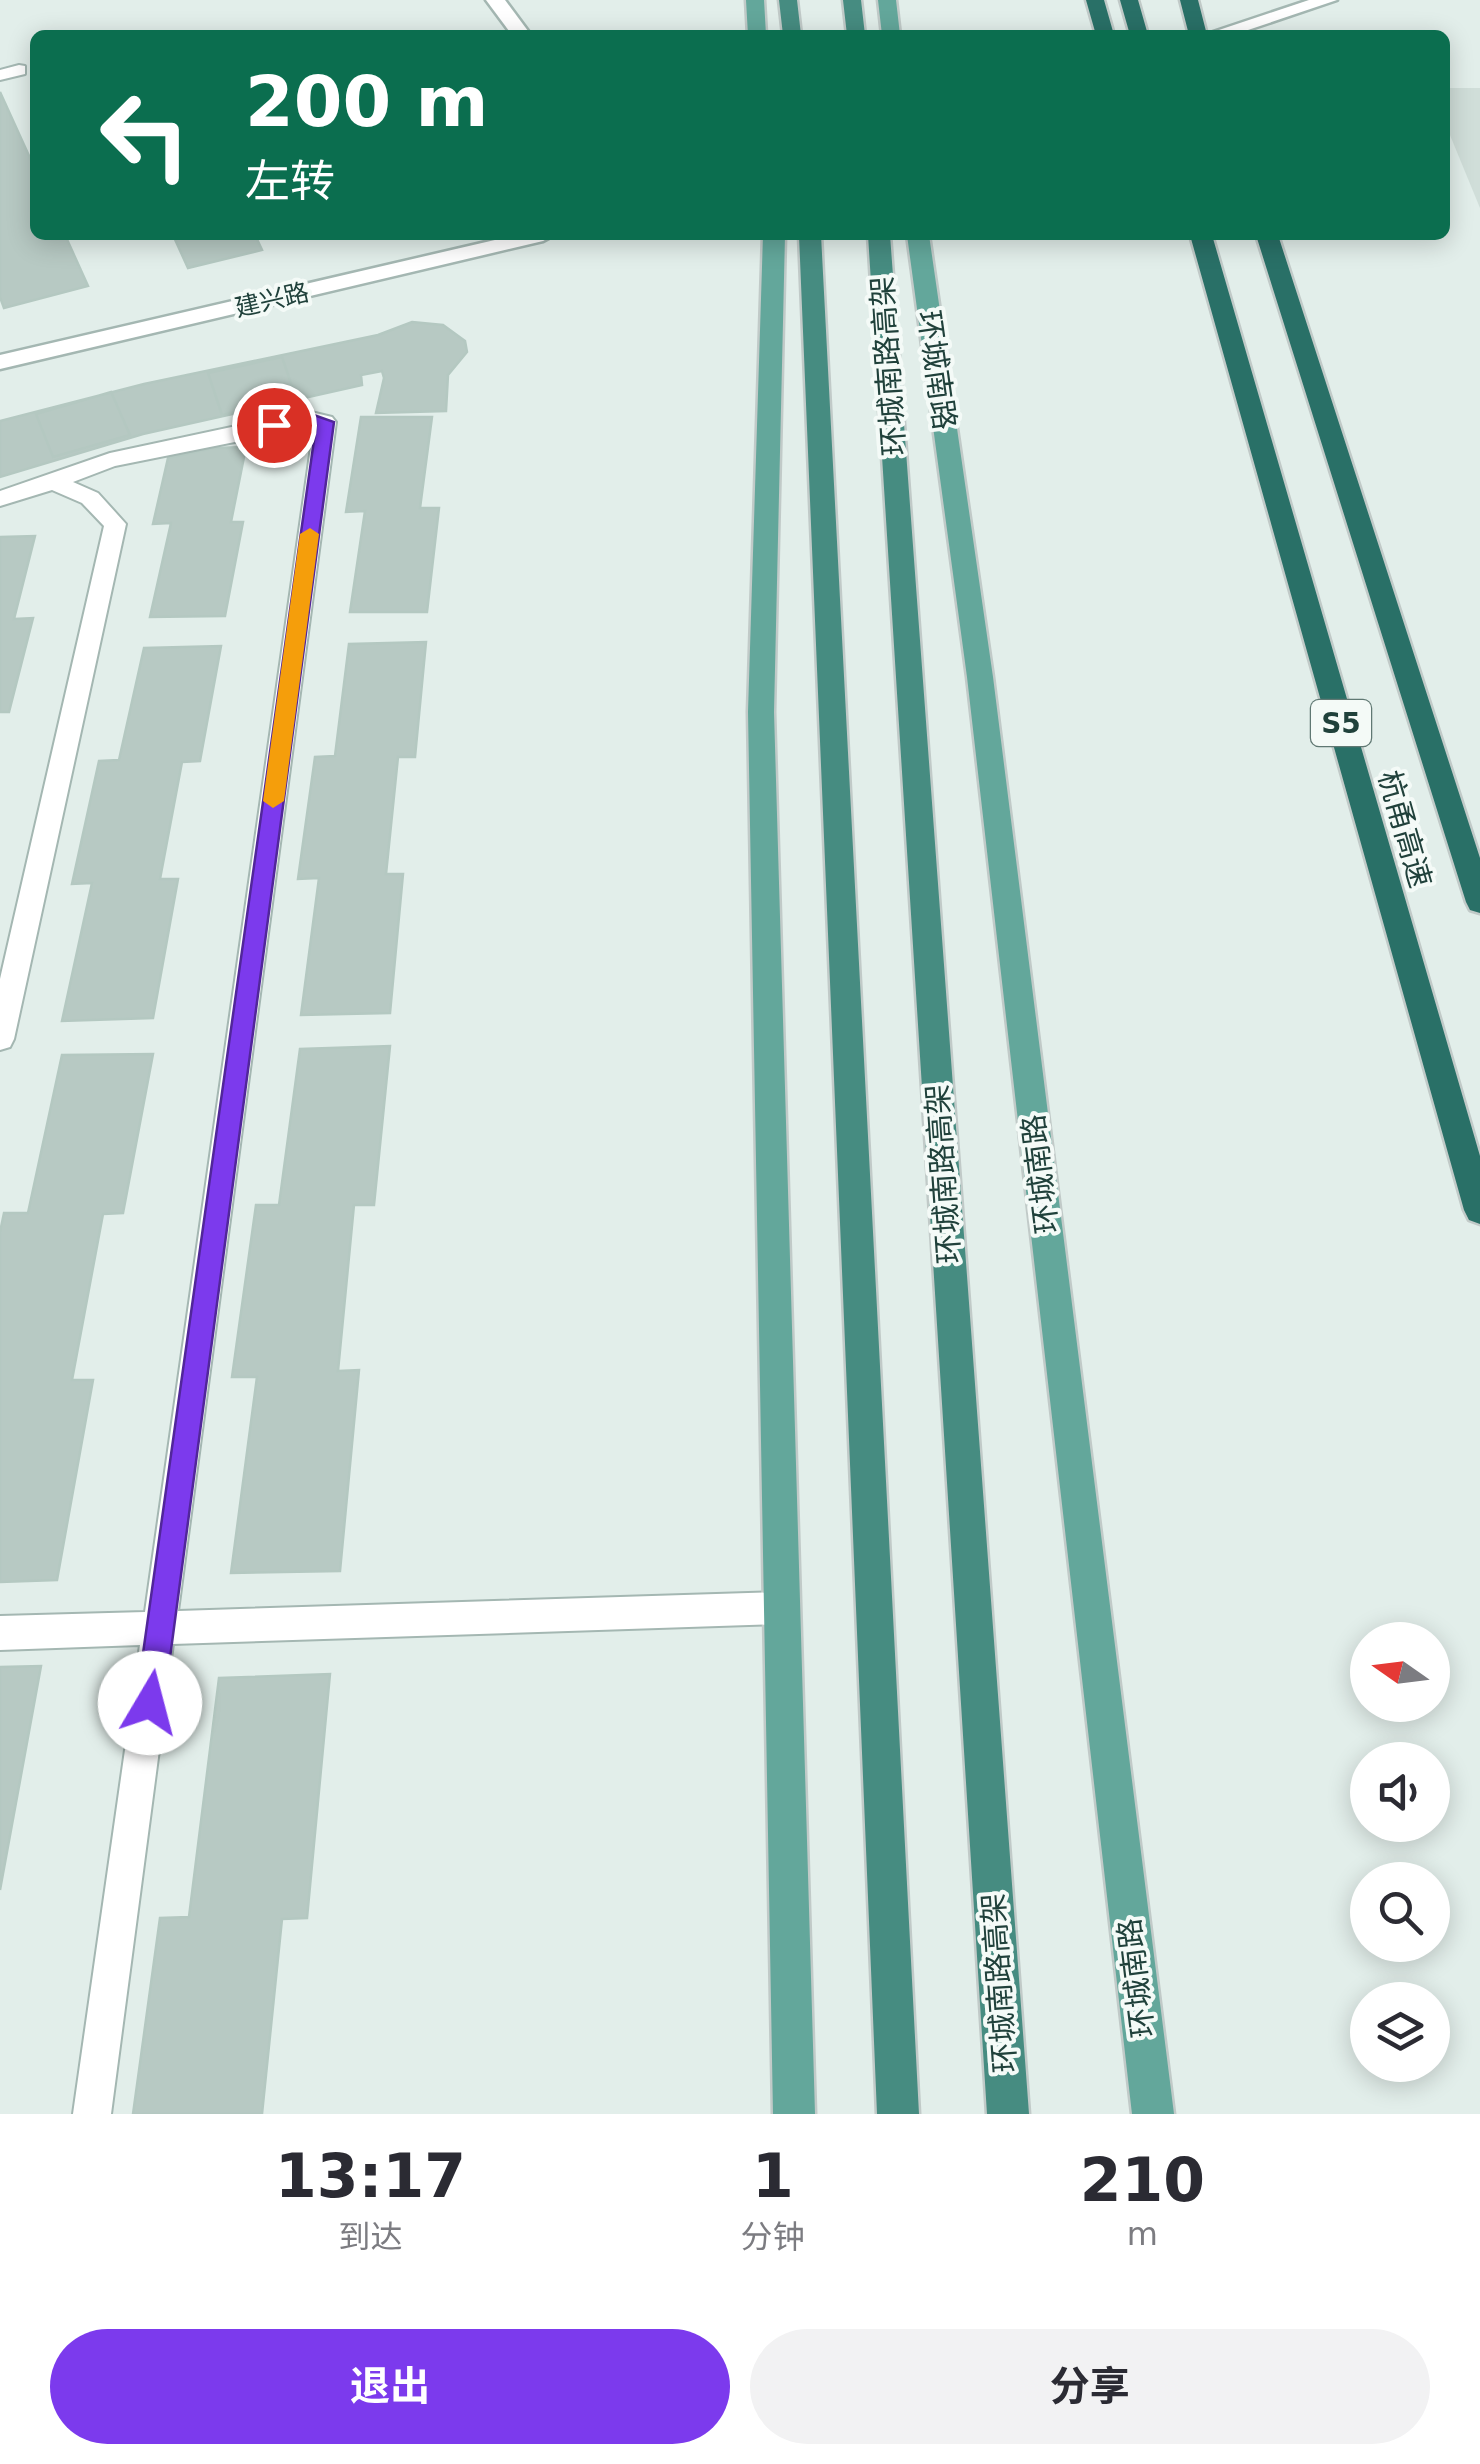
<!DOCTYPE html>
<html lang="zh">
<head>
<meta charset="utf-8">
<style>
  :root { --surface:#fff; --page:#f2f2f3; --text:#2b2b33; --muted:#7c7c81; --accent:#7c3aed }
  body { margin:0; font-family:"DejaVu Sans","Noto Sans SC",sans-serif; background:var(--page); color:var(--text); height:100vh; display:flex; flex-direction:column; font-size:38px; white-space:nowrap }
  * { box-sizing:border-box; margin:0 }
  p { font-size:32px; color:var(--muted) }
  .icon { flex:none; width:55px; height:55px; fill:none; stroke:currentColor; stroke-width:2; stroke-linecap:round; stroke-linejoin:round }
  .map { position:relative; height:2114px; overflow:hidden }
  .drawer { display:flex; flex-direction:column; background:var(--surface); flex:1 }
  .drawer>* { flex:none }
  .top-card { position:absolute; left:30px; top:30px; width:1420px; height:210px; border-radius:15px; box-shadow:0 5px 25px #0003; background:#0b6e4f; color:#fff; overflow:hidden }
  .needle { width:65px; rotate:284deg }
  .controls { position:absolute; left:1350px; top:1622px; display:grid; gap:20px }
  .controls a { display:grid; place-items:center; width:100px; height:100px; border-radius:50%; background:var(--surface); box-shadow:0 5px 25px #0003; font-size:50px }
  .pin { position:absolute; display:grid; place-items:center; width:85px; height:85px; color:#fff; margin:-42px; border:5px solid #fff; border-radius:50%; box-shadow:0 2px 10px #0007 }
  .me { position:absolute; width:110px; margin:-55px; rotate:8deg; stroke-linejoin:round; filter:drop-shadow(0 0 8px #0008) }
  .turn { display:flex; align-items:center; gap:35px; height:210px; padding:0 50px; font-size:45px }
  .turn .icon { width:130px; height:130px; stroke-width:2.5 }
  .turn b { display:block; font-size:70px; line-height:85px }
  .eta { display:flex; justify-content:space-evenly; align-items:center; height:170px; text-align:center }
  .eta b { font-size:60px; font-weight:700; line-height:70px }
  .primary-button { display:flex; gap:20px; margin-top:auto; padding:20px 50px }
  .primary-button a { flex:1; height:115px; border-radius:60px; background:var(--accent); color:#fff; font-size:40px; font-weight:700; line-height:115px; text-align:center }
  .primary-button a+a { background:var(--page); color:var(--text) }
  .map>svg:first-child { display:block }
  .built { fill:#d0ded9 }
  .building { fill:#b7c9c3; stroke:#b4c8c1; stroke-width:2.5 }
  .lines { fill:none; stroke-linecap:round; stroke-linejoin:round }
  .service-casing { stroke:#a4b7b2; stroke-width:4 }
  .minor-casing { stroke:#a4b7b2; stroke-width:5 }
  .tertiary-casing { stroke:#a4b7b2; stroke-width:5 }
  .primary-casing { stroke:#c1cac8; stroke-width:5 }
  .trunk-casing { stroke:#c1cac8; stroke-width:5 }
  .motorway-casing { stroke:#c1cac8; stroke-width:5 }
  .service { fill:#fff; fill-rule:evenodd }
  .minor { fill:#fff; fill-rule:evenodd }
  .tertiary { fill:#fff; fill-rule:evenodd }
  .primary { fill:#63a79b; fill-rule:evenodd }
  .trunk { fill:#468c81; fill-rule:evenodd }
  .motorway { fill:#297067; fill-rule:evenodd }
  .route { fill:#7c3aed; stroke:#51269a; stroke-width:2.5 }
  .slow { fill:#f59e0b }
  .labels { text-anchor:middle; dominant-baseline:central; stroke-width:8; stroke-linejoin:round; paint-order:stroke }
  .far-street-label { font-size:25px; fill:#20413b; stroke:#f4faf7 }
  .shield { fill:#f4faf7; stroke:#607873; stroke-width:2.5 }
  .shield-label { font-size:28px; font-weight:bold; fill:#20413b }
  .street-label { font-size:30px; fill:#20413b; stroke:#f4faf7 }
</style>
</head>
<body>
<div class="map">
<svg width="1480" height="2114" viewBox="0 0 1480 2114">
  <rect width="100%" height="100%" fill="#e2eeea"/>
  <path class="built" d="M1445,88H1480V208L1445,123Z"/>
  <path class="building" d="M0,92L35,169V235H65L88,286L4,308L0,297Z
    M173,235H255L262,250L188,268Z
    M412,322L443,325L465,341L467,352L448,375L446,411L376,413L384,378L382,371L361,375L362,385L143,434L0,477V421L144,384L378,335Z
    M282,357L296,398L222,415L208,373Z
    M111,392L130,435L53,457L36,414Z
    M361,417H432L420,508H439L427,612H350L365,511L346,512Z
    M246,447L231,522H243L225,616L150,617L171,523L153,524L168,458L213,448Z
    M35,536L14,619L33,618L9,712H0V537Z
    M426,642L415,757H398L386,874H403L390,1013L301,1015L319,878L298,879L315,757L335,756L349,644Z
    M221,646L200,761L182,762L160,879H178L153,1018L62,1021L92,883L72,884L99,761L119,760L144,648Z
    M390,1046L374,1205H354L338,1371L359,1370L340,1571L231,1573L257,1377H232L256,1205H279L300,1049Z
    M153,1054L123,1213L103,1214L72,1380H93L57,1580L0,1582V1232L4,1213H28L62,1055Z
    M41,1666L0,1890V1667Z
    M330,1674L307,1918L282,1919L262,2114H133L160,1918L189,1917L219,1678Z"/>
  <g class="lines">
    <g class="service-casing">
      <path id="service" d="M19,65L25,66V74L0,80V70Z
        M307,411L332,417L336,422L178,1611L782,1592L794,1596L798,1608L794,1620L782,1624L173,1644L111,2114H73L140,1645L0,1650V1616L145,1612L314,426L115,466L73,482L98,493L126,524L14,1039L10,1047L0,1050V979L104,526L82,503L52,490L0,506V491L110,453Z"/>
    </g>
    <g class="minor-casing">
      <path id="minor" d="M486,0H505L531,35H512Z"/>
    </g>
    <g class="tertiary-casing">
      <path id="tertiary" d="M1309,0H1337L1233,35H1204Z
        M516,235H554L543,241L0,369V355Z"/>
    </g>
    <g class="primary-casing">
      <path id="primary" d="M746,0H764L766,35H748Z
        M878,0H896L900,35H882Z
        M763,235H785L774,712L815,2114H773L748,712Z
        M907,235H929L993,677L1174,2114H1132L967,677Z"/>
    </g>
    <g class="trunk-casing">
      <path id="trunk" d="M779,0H797L801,35H783Z
        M843,0H861L865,35H847Z
        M799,235H821L919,2114H877Z
        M868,235H890L1029,2114H987Z"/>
    </g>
    <g class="motorway-casing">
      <path id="motorway" d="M1086,0H1104L1114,35H1096Z
        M1120,0H1138L1148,35H1130Z
        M1180,0H1198L1207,35H1189Z
        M1190,235H1212L1480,1156V1224L1469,1220L1464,1210Z
        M1256,235H1278L1480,858V913L1470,910L1466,902Z"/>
    </g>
    <use href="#service" class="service"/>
    <use href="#minor" class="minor"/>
    <use href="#tertiary" class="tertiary"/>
    <use href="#primary" class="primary"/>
    <use href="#trunk" class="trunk"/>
    <use href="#motorway" class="motorway"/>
  </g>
  <path class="route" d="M308,413L334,422L164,1703L160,1713L150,1717L140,1713L136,1703L316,426L274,431L266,425L268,421Z"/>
  <path class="slow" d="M310,528L319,534L284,801L273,808L263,801L300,534Z"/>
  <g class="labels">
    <g class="far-street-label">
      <text transform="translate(272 300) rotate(-13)">建兴路</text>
    </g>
    <rect class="shield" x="1311" y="700" width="60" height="46" rx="8"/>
    <g class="shield-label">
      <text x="1341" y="723">S5</text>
    </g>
    <g class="street-label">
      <text transform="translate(888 366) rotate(-94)">环城南路高架</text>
      <text transform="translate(937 370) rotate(82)">环城南路</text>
      <text transform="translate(1405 829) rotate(74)">杭甬高速</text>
      <text transform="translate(943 1174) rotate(-94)">环城南路高架</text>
      <text transform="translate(1040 1174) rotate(-97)">环城南路</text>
      <text transform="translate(1136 1978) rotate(-97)">环城南路</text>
      <text transform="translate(999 1983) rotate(-94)">环城南路高架</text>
    </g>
  </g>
</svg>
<div class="controls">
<a><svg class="needle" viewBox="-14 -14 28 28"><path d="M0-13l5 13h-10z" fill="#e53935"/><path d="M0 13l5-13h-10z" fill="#7c7c81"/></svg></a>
<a><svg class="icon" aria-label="sound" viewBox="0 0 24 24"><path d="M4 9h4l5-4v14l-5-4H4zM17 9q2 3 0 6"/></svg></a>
<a><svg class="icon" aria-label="search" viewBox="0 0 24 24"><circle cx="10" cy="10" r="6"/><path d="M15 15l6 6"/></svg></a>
<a><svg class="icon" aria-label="layers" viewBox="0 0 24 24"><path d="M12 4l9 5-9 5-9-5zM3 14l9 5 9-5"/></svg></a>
</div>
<div class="pin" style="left:274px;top:425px;background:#d93025"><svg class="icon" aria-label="arrive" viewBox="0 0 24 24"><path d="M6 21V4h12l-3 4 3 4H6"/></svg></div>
<svg class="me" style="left:150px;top:1703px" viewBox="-20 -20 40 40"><circle r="19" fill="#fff"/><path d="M0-13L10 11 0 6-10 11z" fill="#7c3aed"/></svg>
<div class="top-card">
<div class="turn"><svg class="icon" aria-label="left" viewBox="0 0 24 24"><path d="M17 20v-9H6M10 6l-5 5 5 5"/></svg><div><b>200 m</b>左转</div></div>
</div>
</div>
<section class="drawer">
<div class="eta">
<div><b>13:17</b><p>到达</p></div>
<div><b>1</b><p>分钟</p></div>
<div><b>210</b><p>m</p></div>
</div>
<div class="primary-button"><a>退出</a><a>分享</a></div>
</section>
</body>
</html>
